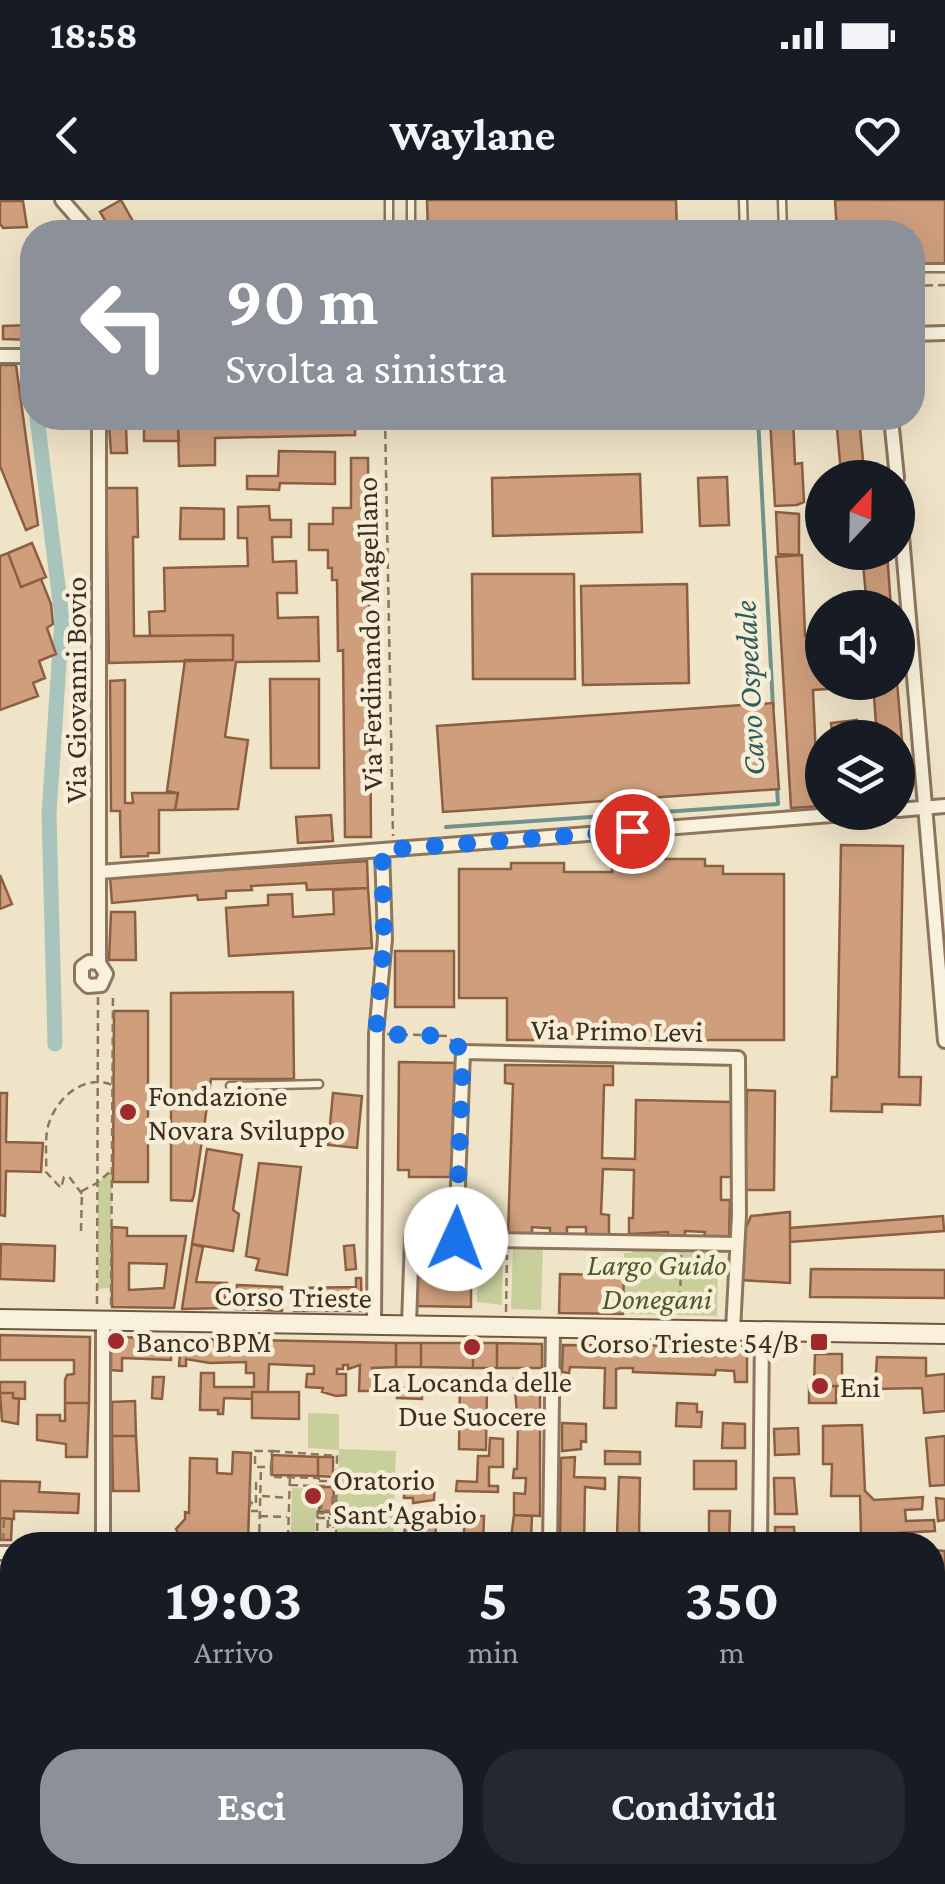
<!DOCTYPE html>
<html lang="it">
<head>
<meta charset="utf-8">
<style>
  :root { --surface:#171b24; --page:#242831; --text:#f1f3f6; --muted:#9ea1a6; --accent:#8c9099 }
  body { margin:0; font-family:"Crimson Pro",serif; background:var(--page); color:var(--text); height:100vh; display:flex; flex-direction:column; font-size:38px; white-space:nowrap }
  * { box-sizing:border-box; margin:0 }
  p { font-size:32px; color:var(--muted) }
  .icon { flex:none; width:55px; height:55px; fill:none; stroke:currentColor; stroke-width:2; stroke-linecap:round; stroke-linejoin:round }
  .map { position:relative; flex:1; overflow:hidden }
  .drawer { position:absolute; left:0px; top:1332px; width:945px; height:352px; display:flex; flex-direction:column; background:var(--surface); border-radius:40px 40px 0 0; box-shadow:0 10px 40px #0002 }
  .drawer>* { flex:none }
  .guide { position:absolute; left:20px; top:20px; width:905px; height:210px; border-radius:40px; box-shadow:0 10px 40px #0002; background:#8c9099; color:#fff; overflow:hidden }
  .needle { width:65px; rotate:22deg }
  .fabs { position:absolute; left:805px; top:260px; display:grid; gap:20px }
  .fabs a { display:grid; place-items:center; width:110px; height:110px; border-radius:50%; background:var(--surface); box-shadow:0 10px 40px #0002; font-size:50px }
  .pin { position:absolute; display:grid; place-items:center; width:85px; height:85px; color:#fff; margin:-42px; border:5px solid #fff; border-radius:50%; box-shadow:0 2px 10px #0007 }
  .me { position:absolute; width:110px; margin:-55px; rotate:2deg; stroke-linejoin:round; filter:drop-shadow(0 0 8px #0008) }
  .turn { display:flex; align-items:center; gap:35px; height:210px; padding:0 40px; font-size:45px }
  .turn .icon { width:130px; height:130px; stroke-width:2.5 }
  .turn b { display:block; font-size:70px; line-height:85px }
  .eta { display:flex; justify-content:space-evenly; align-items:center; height:170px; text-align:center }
  .eta b { font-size:60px; font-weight:700; line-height:70px }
  .action { display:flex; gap:20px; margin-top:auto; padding:20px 40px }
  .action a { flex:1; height:115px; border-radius:40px; background:var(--accent); color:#fff; font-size:40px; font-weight:700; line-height:115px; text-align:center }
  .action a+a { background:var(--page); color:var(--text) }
  .status { display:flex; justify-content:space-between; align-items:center; height:70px; padding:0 50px; background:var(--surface); direction:ltr }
  .status svg { height:28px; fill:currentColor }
  header { display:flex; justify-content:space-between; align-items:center; height:130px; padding:0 40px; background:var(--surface); font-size:45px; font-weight:700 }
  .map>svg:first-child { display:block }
  .green { fill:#c9cf9b }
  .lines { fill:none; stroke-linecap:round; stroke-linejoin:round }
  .stream { stroke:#6f938a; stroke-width:4 }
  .canal { stroke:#a9c4bc; stroke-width:15 }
  .building { fill:#cf9f7d; stroke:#8d5f41; stroke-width:2.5; fill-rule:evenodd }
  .service-casing { stroke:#8d765c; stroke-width:11 }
  .minor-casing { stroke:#8d765c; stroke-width:18 }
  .secondary-casing { stroke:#6f573f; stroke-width:22 }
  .path { stroke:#8d765c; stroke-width:2.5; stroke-dasharray:8 5; stroke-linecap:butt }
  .service { stroke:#faf1dc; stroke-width:6 }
  .minor { stroke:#faf1dc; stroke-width:12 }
  .secondary { stroke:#faf1dc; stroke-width:18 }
  .path-bridge { stroke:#8d765c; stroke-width:2.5; stroke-dasharray:8 5; stroke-linecap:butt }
  .route { stroke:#1a73e8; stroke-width:18; stroke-dasharray:0 32.4 }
  .poi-dot { fill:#9e2a2b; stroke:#f7eed8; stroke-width:4 }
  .labels { text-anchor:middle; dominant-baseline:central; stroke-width:9; stroke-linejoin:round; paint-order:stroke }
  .street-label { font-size:30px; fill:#3d2e20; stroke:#f7eed8 }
  .poi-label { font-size:30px; fill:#3d2e20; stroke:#f7eed8; text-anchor:start }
  .park-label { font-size:30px; font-style:italic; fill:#4d5a26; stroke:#f7eed8 }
  .water-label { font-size:32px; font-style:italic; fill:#2f5d5a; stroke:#f7eed8 }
</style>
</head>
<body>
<div class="status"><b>18:58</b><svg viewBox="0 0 49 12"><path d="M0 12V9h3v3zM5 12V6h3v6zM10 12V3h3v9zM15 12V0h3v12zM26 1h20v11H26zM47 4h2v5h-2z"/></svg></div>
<header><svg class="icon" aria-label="back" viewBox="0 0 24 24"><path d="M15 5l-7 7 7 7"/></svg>Waylane<svg class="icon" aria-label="heart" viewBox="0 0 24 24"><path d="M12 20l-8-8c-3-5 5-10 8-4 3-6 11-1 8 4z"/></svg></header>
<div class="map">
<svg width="945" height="1684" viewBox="0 0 945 1684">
  <rect width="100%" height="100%" fill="#f0e4c8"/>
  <path class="green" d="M112,971L110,1088L98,1089V983Z
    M477,1042L503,1045L502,1105L477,1102Z
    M633,1043L707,1049V1059L718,1067L717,1116L623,1114L624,1053H632Z
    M513,1046L543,1047L541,1110L511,1109Z
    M308,1213L339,1214V1249L396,1251L393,1345H336L339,1250L308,1248Z
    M292,1288L317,1289L315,1335L291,1334Z
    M460,1673H538V1684H468Z"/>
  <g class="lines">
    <path class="stream" d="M758,218L773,507
      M446,627L778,604L777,587"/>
    <path class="canal" d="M31,166L32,176
      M37,218L62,418L49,614L55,844"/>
  </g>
  <path class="building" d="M121,0L139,32H112L100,12Z
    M427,0H676L677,32H428Z
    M835,0H945V63L912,64V32H837Z
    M0,1H23L27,27L3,28L0,24Z
    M32,125V140L3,139V126Z
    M0,165H16L38,325L26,330L0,266Z
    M175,218H213V226L178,227L179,241H144V227H126L127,253H111L109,224L175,222Z
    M224,218H355V235L215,238V265L179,266L178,227L224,226Z
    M770,218H793L795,264L802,263L804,302L797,305L775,306Z
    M836,218H859L864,271L841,273Z
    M279,251L335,252V284L280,283L279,290L247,289V276H278Z
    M351,258H368L371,637H345L343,450L338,451L337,380H332V368H328V350H309V324H333V308H351Z
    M640,274L642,332L493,336L492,278Z
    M727,277L729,325L700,326L698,278Z
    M106,288H137L138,337H133L134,436L233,435V460L109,463Z
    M815,301H822V336H817Z
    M269,306L270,320H291V337H272L273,362L296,361L297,393H277L278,418L318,417L319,461L236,462L225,537L248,540L238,609L175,610L178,593L167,591L185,460H233V435L150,436L149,412L165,411L164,368L248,366L247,338H238V307Z
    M181,308L224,309V339H180Z
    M776,312L799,314V355L778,354Z
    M32,343L46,377L21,387L8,353Z
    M862,352H887L891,408H867Z
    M8,353L21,387L41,379L51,404L53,424L47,428L56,454L39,461L45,478L33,483L38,496L0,510V356Z
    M802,355L805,436H811V456H822V482H827V489L813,490L817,581L822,580V606L791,608L776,357Z
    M472,374H574L575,479H473Z
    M687,384L689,483L583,485L581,386Z
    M270,479H319V568H271Z
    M125,480V603H133L132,593H178L175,610H159V653H148V656L121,657L120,611H111L110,481Z
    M873,482H897L907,599L898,600V538H877Z
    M773,503L779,589L443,612L437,526Z
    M857,520L858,538H833L831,523Z
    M331,615L333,641L298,643L296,617Z
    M841,645L903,646L899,877H921L920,905L882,904V912L831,911L832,877H837Z
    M633,659H705V666H723V674H784V840H507V798H459V669H511V663H564V672H612V664H633Z
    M367,661L368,688L307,690L306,683L251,686L252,690L226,691V698L198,700L197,695L112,703L110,677Z
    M0,675L12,704L0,709Z
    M368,688L372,748L229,756L226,708L268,705V695L292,694L293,717L334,714L333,690Z
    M111,712H135L136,760H109Z
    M395,751H454V807H395Z
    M293,792L294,879H211L194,995L192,1001L171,1000V793Z
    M114,811H148V982H113Z
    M399,862L456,863L454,977H409V970H398Z
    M505,865L613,866V885H604L602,958L635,959L636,900L732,902V911H737L736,977H721V1000H730L729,1039L704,1038L705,1032L685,1031V1038H668V1032L629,1034V1018H633L634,970L603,969L601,1014L609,1015V1035H586V1027H567V1035H550V1028H544L532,1027V1034H508L513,884L505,883Z
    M747,890L775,891L774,990H745Z
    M0,893H7L6,942L43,943L41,972L6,971L5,1016L0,1015Z
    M333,893L362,896L357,948L328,945Z
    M207,949L242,955L233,1010L239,1014L233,1051L192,1044Z
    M259,963L301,967L287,1075L256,1070L259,1059L246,1056Z
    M790,1012V1083L741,1080V1039L751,1016Z
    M943,1016L944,1031L790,1042V1028Z
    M112,1027L127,1028V1036H186L174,1108L112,1107ZM129,1063L167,1064L164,1088L129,1090Z
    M1,1044L55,1046L54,1081L0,1079Z
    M192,1044L203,1047L196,1082L227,1083L224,1108L182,1109Z
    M354,1045L356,1069L346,1070L344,1046Z
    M609,1065H624L623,1114L559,1113L560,1074L608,1075Z
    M811,1069L945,1070V1098L810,1097Z
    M416,1077L471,1078V1107L415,1106Z
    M356,1078H361L362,1111H294V1088L356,1087Z
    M237,1085L282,1087V1111L236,1109Z
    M0,1135L90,1137L89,1203H65V1180L67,1175L74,1174V1160H0Z
    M111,1137L396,1143V1167L372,1168V1191H359L360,1165L348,1169V1165H343V1169H337V1174H346V1195L336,1196L322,1192L323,1188L306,1187L307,1174H314V1166L269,1164L268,1192H252V1199L224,1198L223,1214H218V1210H200L201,1173H214V1187H254V1173H246V1162L210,1163L186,1159V1166H179L180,1154H171V1160L122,1158V1171L111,1170Z
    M396,1143H421V1167H396Z
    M421,1143H473V1168L421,1167Z
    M473,1143H497V1168H473Z
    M497,1143L542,1144V1168H497Z
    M563,1145L747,1146V1182H735L734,1171L716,1170L715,1175L633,1172V1168H621L616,1169V1208H604L605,1168L570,1167L569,1173L562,1172Z
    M815,1154H842V1186H814Z
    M877,1157L926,1158V1176L945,1174V1211L924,1213L922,1188L875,1189Z
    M153,1177H164L162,1199L152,1198Z
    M460,1177L474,1178L473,1186H487L486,1250L459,1249Z
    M514,1179H540V1316L514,1315V1293L525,1294L526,1278H513L514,1269H517L518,1221H523L524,1214L517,1213Z
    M0,1182H25V1199L13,1198V1193H0Z
    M809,1186H836V1203H809Z
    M398,1188H422V1199L397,1198Z
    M252,1192H299V1219L252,1218Z
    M0,1193H13V1198L19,1199L18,1224L2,1221Z
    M135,1201L136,1236H112V1202Z
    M65,1203H89L87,1257H66V1244L37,1240V1215H60V1221H65Z
    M677,1203L697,1204V1212H702L701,1227L676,1226Z
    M562,1223L586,1224V1242L581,1241V1249L562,1251Z
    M723,1223L745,1224V1248H722Z
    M862,1225L865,1291L874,1300L923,1297L922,1309L905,1310L906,1321L934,1320L935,1331L861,1335L860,1296H831L832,1264H823V1226Z
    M798,1228L799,1254L775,1255L774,1229Z
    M112,1236H136L139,1291H113Z
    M945,1236V1285L930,1286L926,1238Z
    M490,1238L503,1239V1267H489V1286H498V1292L456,1291L457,1281L477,1282L478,1256H489Z
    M605,1251L640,1252V1264H605Z
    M233,1252L251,1253L248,1341H252V1345H200L196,1338L191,1342L182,1340L176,1329L185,1319V1312L189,1313L190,1258L217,1259V1273L232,1274Z
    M272,1255L318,1257V1276L272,1275Z
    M318,1257H333V1277L318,1276Z
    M575,1257L574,1277L605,1278V1289L585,1287L584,1345H560L561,1258Z
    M694,1261H736V1289H694Z
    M619,1277L640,1278L639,1336H617Z
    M774,1278H794L797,1314H775Z
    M405,1279L435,1280L434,1300L413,1303V1298H404Z
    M0,1281L40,1282L39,1292L79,1294L78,1313L14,1311V1319L0,1318Z
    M320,1287H334L333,1312H319Z
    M936,1298L945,1299V1320L938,1321Z
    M709,1311H730L729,1345H617V1336H639V1333L709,1335Z
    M514,1315L532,1316L531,1339L511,1338Z
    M464,1316H484L483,1345H464Z
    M0,1318L12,1319L11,1340H0Z
    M405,1319L427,1321V1325H436L435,1345H404Z
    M775,1327H794L795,1345H775Z
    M932,1350L945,1351V1371H932Z
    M0,1366H12V1454L0,1452L5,1386L0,1385Z
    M940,1411H945V1478Z
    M7,1464H12V1519H0V1476Z
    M0,1540H12V1558L4,1567L0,1563Z
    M945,1619V1642L932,1643V1620Z
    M12,1640V1672H18L16,1675L21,1678L18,1684H0V1660Z
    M80,1672L93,1673L92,1684H62L69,1683Z
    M450,1672L461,1684H281L401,1672Z
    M634,1672H685L686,1676L680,1677L681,1684H669L667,1676L635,1682Z"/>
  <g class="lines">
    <g class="service-casing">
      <path id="service" d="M389,0V32
        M411,0V32
        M743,0L744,32
        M782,0L783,32
        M912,68H945
        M230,886L319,884"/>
    </g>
    <g class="minor-casing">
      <path id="minor" d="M62,0L90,32
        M912,134L945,133
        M0,156H32
        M891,218L897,278
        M898,289L945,841
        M898,610L945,606
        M100,672L870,612
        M99,763L89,762L82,767V780L88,786L101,785L106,774L99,763V218
        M493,1040L735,1044
        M103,1120V1345
        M374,1125L376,834L385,739L382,650
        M409,1125L412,1037L456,1039L463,852L738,858L739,1015L733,1130
        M550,1345L553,1127
        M760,1345L762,1131
        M0,1353H12
        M932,1386L945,1387
        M0,1529H12
        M932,1605L945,1604
        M105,1672L106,1681L112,1684
        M546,1672V1684
        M773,1672L774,1684
        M170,1684L297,1672"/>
    </g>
    <g class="secondary-casing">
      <path id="secondary" d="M0,1119L945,1134"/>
    </g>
    <path class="path" d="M912,86L945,85
      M385,218L393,636
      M387,834L448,836L452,841
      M82,994L70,978L64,977L61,988L46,972C47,957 44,937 49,923C58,896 85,874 112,885
      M81,1031L82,991L97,983L112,970
      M97,1104L98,797
      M111,1105L113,793
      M506,1112L507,1055
      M680,1112L681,1055
      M255,1251H272L271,1267H255Z
      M272,1251L337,1256L336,1319L328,1318
      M271,1267V1277L319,1278L318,1286H333L332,1314L319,1313
      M319,1281H335
      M250,1286V1311H258
      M322,1288L321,1311H333
      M262,1296L289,1298
      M256,1303V1283H259
      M260,1316L287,1317
      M317,1318H328L327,1345
      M329,1325H334L333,1331H337
      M248,1338L317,1340L318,1286L290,1285
      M288,1338L290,1277
      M3,1341L4,1318
      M294,1343L326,1345
      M259,1345L261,1267"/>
    <use href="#service" class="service"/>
    <use href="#minor" class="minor"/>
    <use href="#secondary" class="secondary"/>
    <path class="path-bridge" d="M249,1303H253"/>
  </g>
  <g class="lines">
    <path class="route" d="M456,1039L463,852L448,836L376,834L384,739L382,650L632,631"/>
  </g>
  <g class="poi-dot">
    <circle cx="128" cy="912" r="10"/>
    <circle cx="116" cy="1141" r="10"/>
    <rect x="809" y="1132" width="20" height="20" rx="5"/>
    <circle cx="472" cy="1147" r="10"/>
    <circle cx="820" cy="1186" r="10"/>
    <circle cx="313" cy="1296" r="10"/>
  </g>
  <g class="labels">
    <g class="street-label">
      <text transform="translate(369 434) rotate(-91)">Via Ferdinando Magellano</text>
      <text transform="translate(75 490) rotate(-90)">Via Giovanni Bovio</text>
      <text transform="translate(617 830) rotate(1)">Via Primo Levi</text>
      <text transform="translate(293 1096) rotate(1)">Corso Trieste</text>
    </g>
    <g class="poi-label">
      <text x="148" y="895">Fondazione<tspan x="148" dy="34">Novara Sviluppo</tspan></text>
      <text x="136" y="1141">Banco BPM</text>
      <text x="799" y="1142" text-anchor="end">Corso Trieste 54/B</text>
      <text x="472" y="1181" text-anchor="middle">La Locanda delle<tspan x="472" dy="34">Due Suocere</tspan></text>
      <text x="840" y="1186">Eni</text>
      <text x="333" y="1279">Oratorio<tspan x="333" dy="34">Sant'Agabio</tspan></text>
    </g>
    <g class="park-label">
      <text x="657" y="1064">Largo Guido<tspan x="657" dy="34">Donegani</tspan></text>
    </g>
    <g class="water-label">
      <text transform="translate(749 488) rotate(-93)">Cavo Ospedale</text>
    </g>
  </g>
</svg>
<div class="fabs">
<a><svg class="needle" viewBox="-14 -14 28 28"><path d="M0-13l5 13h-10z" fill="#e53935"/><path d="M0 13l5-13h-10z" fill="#9ea1a6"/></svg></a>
<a><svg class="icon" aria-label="sound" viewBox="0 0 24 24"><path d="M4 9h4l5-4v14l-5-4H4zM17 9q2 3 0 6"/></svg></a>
<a><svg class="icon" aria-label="layers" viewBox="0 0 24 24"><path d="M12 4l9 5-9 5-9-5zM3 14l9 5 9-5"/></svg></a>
</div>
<div class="pin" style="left:632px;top:631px;background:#d93025"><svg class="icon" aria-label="arrive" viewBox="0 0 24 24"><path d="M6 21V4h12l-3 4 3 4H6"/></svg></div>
<svg class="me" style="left:456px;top:1039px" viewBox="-20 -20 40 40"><circle r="19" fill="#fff"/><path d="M0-13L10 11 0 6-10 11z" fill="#1a73e8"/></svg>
<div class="guide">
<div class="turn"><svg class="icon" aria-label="left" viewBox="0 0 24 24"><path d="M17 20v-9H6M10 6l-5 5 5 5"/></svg><div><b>90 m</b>Svolta a sinistra</div></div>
</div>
<section class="drawer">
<div class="eta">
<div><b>19:03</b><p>Arrivo</p></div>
<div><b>5</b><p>min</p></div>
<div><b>350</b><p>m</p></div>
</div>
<div class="action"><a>Esci</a><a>Condividi</a></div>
</section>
</div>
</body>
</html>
